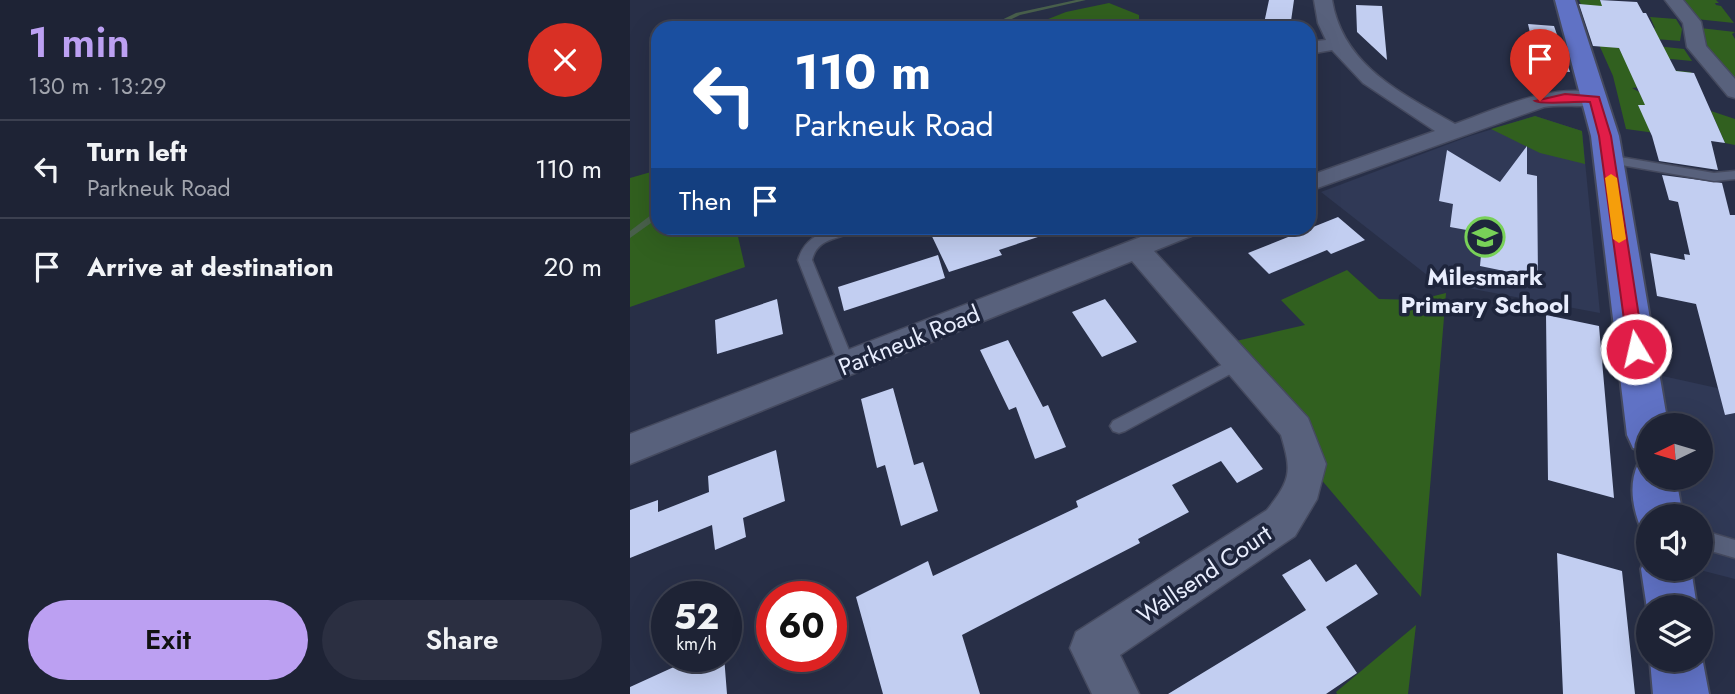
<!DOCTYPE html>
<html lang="en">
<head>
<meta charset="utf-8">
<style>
  :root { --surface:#1e2335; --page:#2b2f41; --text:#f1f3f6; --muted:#a1a4ad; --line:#3c4050; --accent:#bca0f2 }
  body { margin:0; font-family:Jost,sans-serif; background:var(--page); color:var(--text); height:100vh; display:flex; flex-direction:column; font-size:26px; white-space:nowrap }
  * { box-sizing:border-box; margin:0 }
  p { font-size:23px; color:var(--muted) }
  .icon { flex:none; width:38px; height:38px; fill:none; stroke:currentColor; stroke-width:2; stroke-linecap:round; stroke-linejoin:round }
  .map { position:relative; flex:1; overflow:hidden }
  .panel { display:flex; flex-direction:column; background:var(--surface); width:630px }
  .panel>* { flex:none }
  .guide { position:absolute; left:21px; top:21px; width:665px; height:214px; border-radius:21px; box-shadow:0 7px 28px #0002,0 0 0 2px var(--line); background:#1a4fa0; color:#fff; overflow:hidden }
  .needle { width:46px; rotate:265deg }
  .controls { position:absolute; left:1006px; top:413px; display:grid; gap:14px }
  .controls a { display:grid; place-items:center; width:77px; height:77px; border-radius:50%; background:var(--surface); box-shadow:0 7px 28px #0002,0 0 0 2px var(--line); font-size:35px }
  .speed { position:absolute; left:21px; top:581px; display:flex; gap:14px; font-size:35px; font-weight:700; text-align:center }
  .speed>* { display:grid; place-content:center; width:91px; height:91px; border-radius:50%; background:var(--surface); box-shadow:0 7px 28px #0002,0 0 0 2px var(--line); line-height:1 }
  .speed small { font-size:18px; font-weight:400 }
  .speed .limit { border:10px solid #d22; background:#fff; color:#111 }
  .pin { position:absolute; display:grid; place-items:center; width:60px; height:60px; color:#fff; margin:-72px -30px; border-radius:50% 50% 50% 0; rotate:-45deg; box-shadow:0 0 7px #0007 }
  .pin .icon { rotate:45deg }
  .me { position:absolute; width:77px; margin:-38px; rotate:351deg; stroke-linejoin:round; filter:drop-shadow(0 0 5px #0008) }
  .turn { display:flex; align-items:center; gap:24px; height:147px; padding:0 28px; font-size:32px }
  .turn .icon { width:91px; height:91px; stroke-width:2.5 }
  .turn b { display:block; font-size:49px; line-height:60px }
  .then { display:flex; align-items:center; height:66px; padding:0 28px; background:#0003; gap:14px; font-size:26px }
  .round { display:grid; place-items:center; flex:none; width:74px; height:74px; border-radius:37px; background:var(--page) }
  .headline { display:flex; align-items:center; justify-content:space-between; height:119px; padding:0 28px }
  h1 { font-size:42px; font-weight:600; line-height:52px; color:var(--accent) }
  .primary-button { display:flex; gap:14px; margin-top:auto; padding:14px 28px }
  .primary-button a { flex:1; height:80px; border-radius:42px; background:var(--accent); color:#111; font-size:28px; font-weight:600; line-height:80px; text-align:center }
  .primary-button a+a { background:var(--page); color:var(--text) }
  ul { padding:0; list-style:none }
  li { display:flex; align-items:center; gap:21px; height:98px; padding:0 28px; border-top:2px solid var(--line) }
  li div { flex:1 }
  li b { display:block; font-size:26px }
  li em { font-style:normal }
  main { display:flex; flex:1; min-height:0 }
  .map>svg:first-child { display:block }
  .built { fill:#303956 }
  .green { fill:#31601f }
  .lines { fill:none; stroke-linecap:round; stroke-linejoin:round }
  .stream { fill:#49604c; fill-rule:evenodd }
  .building { fill:#c2cef1 }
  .service-casing { stroke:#454a5f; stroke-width:3 }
  .minor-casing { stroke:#454a5f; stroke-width:3 }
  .primary-casing { stroke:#454a5f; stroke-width:4 }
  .service { fill:#58617c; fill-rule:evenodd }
  .minor { fill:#58617c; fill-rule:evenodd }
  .primary { fill:#6072c5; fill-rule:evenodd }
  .route { fill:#e11d48; stroke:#92132f; stroke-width:2 }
  .slow { fill:#f59e0b }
  .labels { text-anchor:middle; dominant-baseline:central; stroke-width:7; stroke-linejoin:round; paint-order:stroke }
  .poi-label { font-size:24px; font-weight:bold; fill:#e8edfd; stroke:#1e253c }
  .street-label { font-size:24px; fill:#e8edfd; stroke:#1e253c }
</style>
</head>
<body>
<main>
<section class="panel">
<div class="headline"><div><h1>1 min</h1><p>130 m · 13:29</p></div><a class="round" style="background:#d93025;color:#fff"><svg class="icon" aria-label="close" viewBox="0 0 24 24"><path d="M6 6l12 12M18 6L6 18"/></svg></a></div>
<ul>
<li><svg class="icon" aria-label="left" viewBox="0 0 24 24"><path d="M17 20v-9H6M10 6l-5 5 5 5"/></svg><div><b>Turn left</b><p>Parkneuk Road</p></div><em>110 m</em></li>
<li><svg class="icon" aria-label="arrive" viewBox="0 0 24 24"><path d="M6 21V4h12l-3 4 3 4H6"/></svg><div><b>Arrive at destination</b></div><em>20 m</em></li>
</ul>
<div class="primary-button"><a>Exit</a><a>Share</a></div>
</section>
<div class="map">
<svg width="1105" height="694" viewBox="0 0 1105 694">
  <rect width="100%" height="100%" fill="#282f47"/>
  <path class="built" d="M905,116L952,131L970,313L806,282L691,192L840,136Z
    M1010,371L1105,392V579L1066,569H1071V516H1029L1024,478H1071V425H1018V435Z"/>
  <path class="green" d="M949,0H970C979,19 1005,26 1025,28L1020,17L1046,19L1052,29L1050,41L1014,38L1017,45L1054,49L1062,61L1020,57L1014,47H983L989,48L992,54L1030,69L1061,72L1066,81L1002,88L1038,108L1009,105L1070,139L996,129L983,76Z
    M1049,0H1086L1089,3H1085L1086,5L1091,6L1104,23L1066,19Z
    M479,3L509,15V21L476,28H344L403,25L436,12Z
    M1070,28L1105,32L1102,34L1105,39V84L1071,43Z
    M1081,111L1105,119V145L1095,143Z
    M905,116L952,131L955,164L910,153L861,129Z
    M28,170V228H106L115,267L0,307V178Z
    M717,270L749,299L788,300L816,293L791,597L678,464L593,344L675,325L651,300Z
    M786,625L778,694H707L706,692Z"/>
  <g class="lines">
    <path class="stream" d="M446,0H456L390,15L363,28H355L386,13Z
      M25,212H28V218L0,238V231Z"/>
  </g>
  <path class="building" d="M639,0H664L660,28H633Z
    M970,0L1007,2L1013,13H1016L1046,71L1064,73L1095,143L1081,141L1088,170L1029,161L1022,136L1008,105H1015L989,48L963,46L949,4L972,6Z
    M726,5L752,6L757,60L727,32Z
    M898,24L924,26L940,72L908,69Z
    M897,146V174L907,176L908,278L850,266L853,233L820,227L823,204L809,201L817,150L870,182Z
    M1032,175L1092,183L1100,215H1105V413L1095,415L1066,304L1027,296L1020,253L1055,260L1054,254L1060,255L1048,202L1039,200Z
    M708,217L735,240L701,254L697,250L639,274L618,253Z
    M298,228H325L328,234L348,228H422L423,232L369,250L372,255L319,272Z
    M308,255L315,278L214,311L208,287Z
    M147,299L153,334L87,354L85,320Z
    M475,299L507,342L472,357L442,312Z
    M916,315L969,326L984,498L918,480Z
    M378,340L413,407L418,405L436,447L405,459L386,407L379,410L350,350Z
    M263,388L284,465L293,462L308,511L271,526L255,465L247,468L231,399Z
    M601,427L633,469L607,483L591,461L542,485L559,512L508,539L510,543L332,635L350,694H253L226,597L298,561L303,576L448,507L446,501Z
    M146,450L155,501L113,518L116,537L85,550L82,525L0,558V510L28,500V512L79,492L78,476Z
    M927,553L992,571L1005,694H933Z
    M680,559L696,582L726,564L748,594L696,627L727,673L696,694H538L676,610L652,575Z
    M68,656H94L97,694H0V687Z"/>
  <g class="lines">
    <g class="service-casing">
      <path id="service" d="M978,155L1084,173L1105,171V179L1084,181L974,162V156Z
        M207,228H228C212,241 188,235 182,260L225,365L223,369H211L209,365L168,260C174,240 188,233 207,228Z
        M609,356L615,358L617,362L615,366L495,431L489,433L483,431L480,426L483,421Z
        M1071,530L1105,540V558L1071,548Z"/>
    </g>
    <g class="minor-casing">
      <path id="minor" d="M684,0H702C713,66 771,93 825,124C872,107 922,82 973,94L976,99L973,104C954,108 934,104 914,107L679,191V176L805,131L733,83L702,50L679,54V42L696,40L688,23Z
        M1035,0H1053L1071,22L1076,46L1105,79V98L1098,96L1057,47L1053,23Z
        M534,228H570L566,234L524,251L678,418L696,464L687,499L665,536L490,655L509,694H462L440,648L446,632L637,510C661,479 662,472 651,435L502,261L0,464V434Z"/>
    </g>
    <g class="primary-casing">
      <path id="primary" d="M925,0H945L989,136L1038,425H1018V453L1003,448L997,435L961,136Z
        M1018,460V478H1046L1053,516H1018V533L1012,531C1003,510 998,485 1008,464Z
        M1018,552V569H1061L1067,607H1018V615L1011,569Z
        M1071,652L1079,694H1023L1020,660H1071Z"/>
    </g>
    <use href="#service" class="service"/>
    <use href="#minor" class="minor"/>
    <use href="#primary" class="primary"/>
  </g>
  <path class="route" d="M935,94L969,97L981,136L1014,349L1006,355L998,349L969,136L960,102C948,101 911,105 905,101Z"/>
  <path class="slow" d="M981,174L987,178L996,239L989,243L983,239L975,178Z"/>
  <defs>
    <g id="school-ring" transform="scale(2.0125)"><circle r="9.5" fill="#1e253c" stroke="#78d158" stroke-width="1.5"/><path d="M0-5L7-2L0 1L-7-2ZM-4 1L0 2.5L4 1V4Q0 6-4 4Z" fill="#78d158"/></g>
  </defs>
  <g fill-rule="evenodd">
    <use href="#school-ring" x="855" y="237"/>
  </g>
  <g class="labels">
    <g class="poi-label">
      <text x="855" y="276">Milesmark<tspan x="855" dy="28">Primary School</tspan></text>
    </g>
    <g class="street-label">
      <text transform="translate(279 340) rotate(-22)">Parkneuk Road</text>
      <text transform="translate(574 574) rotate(-34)">Wallsend Court</text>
    </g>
  </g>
</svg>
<div class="controls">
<a><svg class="needle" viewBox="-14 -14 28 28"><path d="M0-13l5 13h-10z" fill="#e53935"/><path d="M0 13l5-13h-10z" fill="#a1a4ad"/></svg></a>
<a><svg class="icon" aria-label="sound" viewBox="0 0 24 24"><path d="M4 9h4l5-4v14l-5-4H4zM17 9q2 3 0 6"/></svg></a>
<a><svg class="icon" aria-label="layers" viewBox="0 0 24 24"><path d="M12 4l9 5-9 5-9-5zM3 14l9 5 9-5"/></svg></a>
</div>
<div class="speed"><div>52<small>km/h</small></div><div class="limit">60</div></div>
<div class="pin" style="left:910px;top:101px;background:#d93025"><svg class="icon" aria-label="arrive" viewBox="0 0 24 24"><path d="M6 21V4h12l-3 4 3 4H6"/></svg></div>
<svg class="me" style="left:1006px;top:349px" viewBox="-20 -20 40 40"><circle r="17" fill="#e11d48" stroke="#fff" stroke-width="3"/><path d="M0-11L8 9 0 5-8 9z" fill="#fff"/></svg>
<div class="guide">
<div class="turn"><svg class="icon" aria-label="left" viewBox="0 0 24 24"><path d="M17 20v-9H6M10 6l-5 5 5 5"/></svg><div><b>110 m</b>Parkneuk Road</div></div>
<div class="then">Then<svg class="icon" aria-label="arrive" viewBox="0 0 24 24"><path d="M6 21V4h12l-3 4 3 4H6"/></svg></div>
</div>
</div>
</main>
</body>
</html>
